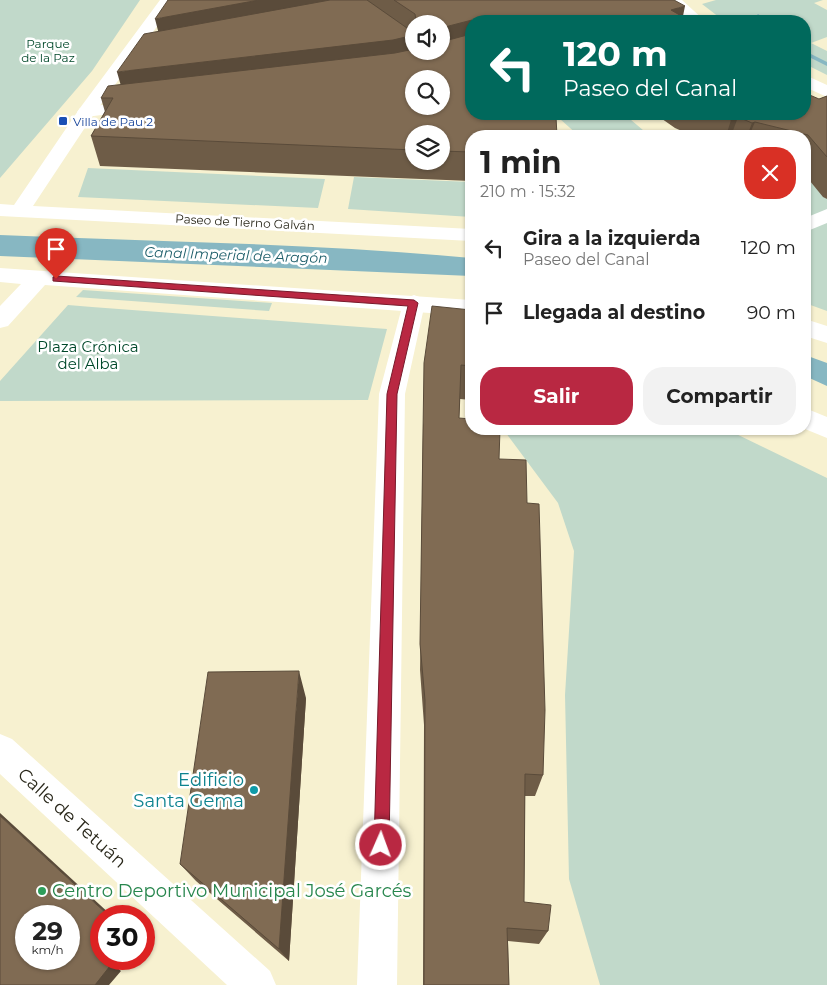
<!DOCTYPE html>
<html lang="es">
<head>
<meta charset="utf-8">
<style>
  :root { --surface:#fff; --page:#f2f2f2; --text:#222; --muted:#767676; --accent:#b92842 }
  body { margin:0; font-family:Montserrat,sans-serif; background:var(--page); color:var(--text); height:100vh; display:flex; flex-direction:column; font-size:19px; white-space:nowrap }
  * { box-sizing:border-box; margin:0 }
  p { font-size:16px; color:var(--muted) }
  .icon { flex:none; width:28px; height:28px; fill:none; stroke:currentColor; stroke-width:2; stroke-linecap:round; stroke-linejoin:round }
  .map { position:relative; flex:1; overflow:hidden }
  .drawer { position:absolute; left:465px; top:130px; width:346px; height:305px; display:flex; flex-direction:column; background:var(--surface); border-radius:20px; box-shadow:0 1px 4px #0004 }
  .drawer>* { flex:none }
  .guide { position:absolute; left:465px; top:15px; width:346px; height:105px; border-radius:20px; box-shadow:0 1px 4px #0004; background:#00695c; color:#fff; overflow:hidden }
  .controls { position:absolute; left:405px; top:15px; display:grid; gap:10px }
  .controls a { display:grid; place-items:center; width:45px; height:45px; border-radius:50%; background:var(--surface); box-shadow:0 1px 4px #0004; font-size:25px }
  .speed { position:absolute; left:15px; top:905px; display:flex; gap:10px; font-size:25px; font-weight:700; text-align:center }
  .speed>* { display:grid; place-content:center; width:65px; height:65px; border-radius:50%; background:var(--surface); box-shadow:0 1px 4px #0004; line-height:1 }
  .speed small { font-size:12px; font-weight:400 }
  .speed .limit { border:8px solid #d22; background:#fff; color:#111 }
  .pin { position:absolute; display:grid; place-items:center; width:42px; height:42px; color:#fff; margin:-51px -21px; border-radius:50% 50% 50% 0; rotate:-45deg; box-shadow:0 0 5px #0007 }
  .pin .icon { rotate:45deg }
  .me { position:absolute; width:55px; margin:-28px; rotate:2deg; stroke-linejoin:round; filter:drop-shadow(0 0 4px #0008) }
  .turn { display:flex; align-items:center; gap:18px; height:105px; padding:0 15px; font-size:22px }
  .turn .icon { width:65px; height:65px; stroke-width:2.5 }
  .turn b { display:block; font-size:35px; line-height:42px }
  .round { display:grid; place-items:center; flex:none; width:52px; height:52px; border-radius:20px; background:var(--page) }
  .head { display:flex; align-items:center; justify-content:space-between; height:85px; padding:0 15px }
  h1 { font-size:30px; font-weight:700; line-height:38px }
  .cta { display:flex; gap:10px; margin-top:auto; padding:10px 15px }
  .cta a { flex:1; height:58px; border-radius:20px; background:var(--accent); color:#fff; font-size:20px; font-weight:700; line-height:58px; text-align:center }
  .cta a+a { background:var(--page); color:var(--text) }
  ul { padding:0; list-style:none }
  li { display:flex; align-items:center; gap:15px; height:65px; padding:0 15px }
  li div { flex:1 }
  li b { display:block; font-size:19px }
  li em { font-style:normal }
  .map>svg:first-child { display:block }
  .green { fill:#c1d9ca }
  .water { fill:#87b7c2 }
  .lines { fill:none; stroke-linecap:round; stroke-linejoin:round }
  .stream { fill:#87b7c2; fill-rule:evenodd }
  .street { fill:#fff; fill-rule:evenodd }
  .secondary { fill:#fff; fill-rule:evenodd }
  .tree { fill:#6f9475 }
  .wall { fill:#6e5c47; fill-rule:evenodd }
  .shaded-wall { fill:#5a4b3a }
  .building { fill:#806b53; stroke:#5a4b3a; fill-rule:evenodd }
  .route { fill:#b92842; stroke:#781a2b }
  .transit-dot { fill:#1a4fb4; stroke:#fff; stroke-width:2 }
  .culture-dot { fill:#0f9aa8; stroke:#fff; stroke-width:2 }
  .leisure-dot { fill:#2e9e5b; stroke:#fff; stroke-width:2 }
  .labels { text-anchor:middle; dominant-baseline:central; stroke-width:5; stroke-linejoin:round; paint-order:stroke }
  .far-park-label { font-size:12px; fill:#00482a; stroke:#fff }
  .far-transit-label { font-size:12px; fill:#164399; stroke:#fff; text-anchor:start }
  .far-street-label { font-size:12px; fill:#29271a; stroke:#fff }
  .far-water-label { font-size:14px; font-style:italic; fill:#1c5d69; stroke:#fff }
  .park-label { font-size:15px; fill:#00482a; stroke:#fff }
  .near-culture-label { font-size:18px; fill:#0d838f; stroke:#fff; text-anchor:end }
  .near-street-label { font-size:18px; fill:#29271a; stroke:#fff }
  .near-leisure-label { font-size:18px; fill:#27864d; stroke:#fff; text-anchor:start }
</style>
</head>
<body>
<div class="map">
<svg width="827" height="985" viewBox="0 0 827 985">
  <rect width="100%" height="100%" fill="#f7f1d0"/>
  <path class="green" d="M0,0H140L92,71L0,178Z
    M716,0H823L814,3L827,10V37L811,43L827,51V75L805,64V21H724L702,4Z
    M580,114H624L650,136H579L560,119Z
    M88,168L325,179L318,208L78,197Z
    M805,175L816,188H827V311L805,303Z
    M354,177L471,182V217L348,209Z
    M83,290L272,303L269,311L76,297Z
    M68,305L92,307L387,329L368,400L0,401V381Z
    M503,429H726L827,478V985H600L569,879L565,695L574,551L558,503Z"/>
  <path class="water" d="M0,235C157,242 314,243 471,258V276L0,256Z
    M805,355L827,363V386L805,376Z"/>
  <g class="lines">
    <path class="stream" d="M758,14L761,16L757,21H753V19Z
      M805,51L827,62V66L805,55Z"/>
    <path class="street" d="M665,0H682L705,21H688Z
      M805,75L827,85V97L805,87Z
      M142,100L148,101L151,105L148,109L86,117L80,116L77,112L80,108L86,107Z
      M827,209V223L805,232V218Z
      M414,295L422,298L425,303L405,394L397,985H357L379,394L403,303L406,298Z
      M0,734L12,739L270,971L276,985H227L0,774Z"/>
    <path class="secondary" d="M160,0H176L94,114L33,206L471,229V241L0,216V204L14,205L80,108Z
      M0,268L471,300V316L45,285L8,326L0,328V306L21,284L0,282Z
      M805,319L827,326V343L805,336Z
      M805,408L827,417V438L805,429Z"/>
  </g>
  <circle class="tree" cx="98" cy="348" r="6"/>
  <path class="wall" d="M168,0H674L683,17L690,21H471V181L100,166L91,136L105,112L101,98L121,85L158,31ZM414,24H441L414,51ZM414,134H441V161H414Z
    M827,96V199L823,197L805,175V136H693L675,128L655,114H805L819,99Z
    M471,310V400L460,399L459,418L499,459L527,503L543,775L535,796H525L524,902L548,931L539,944L508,941L509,985H423L424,725L420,670L423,425Z
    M306,698L289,961L196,881L180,864Z"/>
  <path class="shaded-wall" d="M259,0H345L162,46L155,19Z
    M685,6L682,21L671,10Z
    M472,20L471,21V48L125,100L117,72L414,35V51H441V28Z
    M738,117L731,136H726L731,120Z
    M755,122L749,136H747L752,123Z
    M299,671L306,698L289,961L279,949Z
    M0,813L112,916H109L0,816Z
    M101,947V958L96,953Z
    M102,959H107L121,971L109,985H95Z"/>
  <path class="building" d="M168,0H259L155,19Z
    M330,0H367L407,28H414V35L393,40L117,72L144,34Z
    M394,0H674L685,6L671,10L690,21H473L472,20L441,28V24H424L423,22L416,21L415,14Z
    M471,34V67H470L471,68V114H516L556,117L557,136H471V152L441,151V134H414V150L91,136L113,98H101L108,86L395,53L414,49V51H441V42ZM414,79H441V106H414Z
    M805,93L819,99L827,96V157L808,135L755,122L752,123L738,117L731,120L716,114H805Z
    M432,306L471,310V366L461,365L459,418L471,419V429H500L499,459L526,460L527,503L539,504L545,710L543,775L525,774L524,902L551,905L548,931L507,928L509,985H424L425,700L420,644L424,363Z
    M299,671L279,949L180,864L208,672Z
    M0,816L109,916H101V947L96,953L101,958V959H102L110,966L95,985H0ZM26,916H69V959H26Z"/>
  <path class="route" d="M56,276L414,300L418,303L397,394L389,845L386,851L381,853L376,851L374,845L387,394L408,306L53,281V277Z"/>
  <rect class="transit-dot" x="58" y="116" width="10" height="10" rx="2.5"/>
  <circle class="culture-dot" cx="254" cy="790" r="5"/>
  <circle class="leisure-dot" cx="42" cy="891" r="5"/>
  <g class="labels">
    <g class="far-park-label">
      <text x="48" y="43">Parque<tspan x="48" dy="14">de la Paz</tspan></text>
    </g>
    <g class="far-transit-label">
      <text x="73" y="121">Villa de Pau 2</text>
    </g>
    <g class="far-street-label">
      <text transform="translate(245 222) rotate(3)">Paseo de Tierno Galván</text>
    </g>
    <g class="far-water-label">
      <text transform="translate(236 255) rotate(2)">Canal Imperial de Aragón</text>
    </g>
    <g class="park-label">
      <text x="88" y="346">Plaza Crónica<tspan x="88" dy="17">del Alba</tspan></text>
    </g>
    <g class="near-culture-label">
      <text x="244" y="780">Edificio<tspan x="244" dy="21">Santa Gema</tspan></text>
    </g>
    <g class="near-street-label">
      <text transform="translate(72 818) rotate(42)">Calle de Tetuán</text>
    </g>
    <g class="near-leisure-label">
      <text x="52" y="891">Centro Deportivo Municipal José Garcés</text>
    </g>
  </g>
</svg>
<div class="controls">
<a><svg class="icon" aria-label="sound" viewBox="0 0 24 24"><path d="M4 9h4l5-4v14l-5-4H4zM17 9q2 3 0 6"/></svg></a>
<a><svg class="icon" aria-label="search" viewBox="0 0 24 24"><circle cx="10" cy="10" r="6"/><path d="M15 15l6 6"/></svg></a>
<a><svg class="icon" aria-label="layers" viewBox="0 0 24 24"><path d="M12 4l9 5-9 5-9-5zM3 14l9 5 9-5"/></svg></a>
</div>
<div class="speed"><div>29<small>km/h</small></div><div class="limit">30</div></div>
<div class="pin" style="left:56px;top:279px;background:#d93025"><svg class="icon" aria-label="arrive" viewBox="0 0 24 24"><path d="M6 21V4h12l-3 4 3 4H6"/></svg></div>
<svg class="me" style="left:381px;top:845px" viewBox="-20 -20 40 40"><circle r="17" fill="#b92842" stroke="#fff" stroke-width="3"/><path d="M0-11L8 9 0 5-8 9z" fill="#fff"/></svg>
<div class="guide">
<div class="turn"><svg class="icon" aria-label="left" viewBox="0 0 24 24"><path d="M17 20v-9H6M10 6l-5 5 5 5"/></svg><div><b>120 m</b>Paseo del Canal</div></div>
</div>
<section class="drawer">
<div class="head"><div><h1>1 min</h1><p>210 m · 15:32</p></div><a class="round" style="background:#d93025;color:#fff"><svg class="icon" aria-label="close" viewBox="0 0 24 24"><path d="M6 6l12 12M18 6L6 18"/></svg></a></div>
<ul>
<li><svg class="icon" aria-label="left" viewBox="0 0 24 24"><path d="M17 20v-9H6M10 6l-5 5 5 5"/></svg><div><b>Gira a la izquierda</b><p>Paseo del Canal</p></div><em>120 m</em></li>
<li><svg class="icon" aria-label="arrive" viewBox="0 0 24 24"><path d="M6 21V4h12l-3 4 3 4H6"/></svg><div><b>Llegada al destino</b></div><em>90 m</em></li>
</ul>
<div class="cta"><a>Salir</a><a>Compartir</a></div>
</section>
</div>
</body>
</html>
